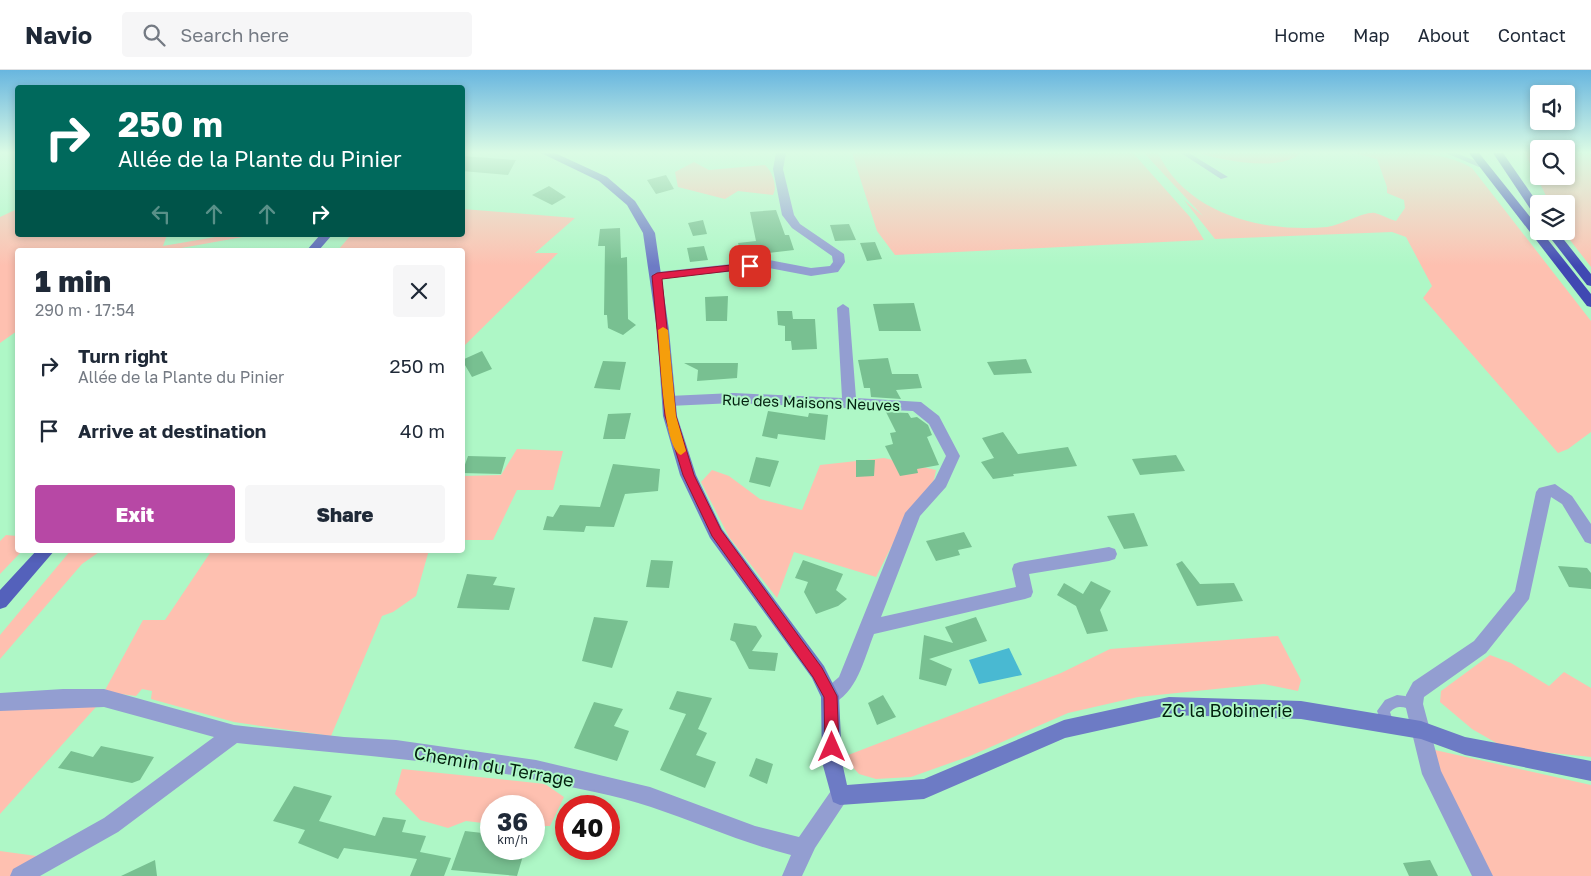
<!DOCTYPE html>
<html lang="en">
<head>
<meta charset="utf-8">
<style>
  :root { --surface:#fff; --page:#f6f6f7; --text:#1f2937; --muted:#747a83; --line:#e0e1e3; --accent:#b748a5 }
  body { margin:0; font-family:"Golos Text",sans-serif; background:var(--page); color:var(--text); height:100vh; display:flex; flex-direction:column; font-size:19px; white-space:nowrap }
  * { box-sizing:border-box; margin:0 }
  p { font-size:16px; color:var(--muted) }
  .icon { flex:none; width:28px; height:28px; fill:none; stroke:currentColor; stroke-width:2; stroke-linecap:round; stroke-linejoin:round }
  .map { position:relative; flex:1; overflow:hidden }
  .panel { position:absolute; left:15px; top:178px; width:450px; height:305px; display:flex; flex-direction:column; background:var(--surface); border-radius:5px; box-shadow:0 2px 8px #0003 }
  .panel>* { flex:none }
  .hud { position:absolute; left:15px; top:15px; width:450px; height:152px; border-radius:5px; box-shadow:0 2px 8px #0003; background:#00695c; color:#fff; overflow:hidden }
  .tools { position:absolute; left:1530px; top:15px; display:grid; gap:10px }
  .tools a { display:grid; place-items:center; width:45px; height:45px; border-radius:5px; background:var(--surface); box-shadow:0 2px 8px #0003; font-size:25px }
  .speed { position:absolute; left:480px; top:725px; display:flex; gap:10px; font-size:25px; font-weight:700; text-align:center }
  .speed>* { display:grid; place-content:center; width:65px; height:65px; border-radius:50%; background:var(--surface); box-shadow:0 2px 8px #0003; line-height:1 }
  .speed small { font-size:12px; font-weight:400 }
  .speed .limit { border:8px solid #d22; background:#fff; color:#111 }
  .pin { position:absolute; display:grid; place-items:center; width:42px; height:42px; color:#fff; margin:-21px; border-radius:10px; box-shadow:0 2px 8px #0006 }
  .me { position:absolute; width:55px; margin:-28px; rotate:0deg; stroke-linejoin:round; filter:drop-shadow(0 0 4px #0008) }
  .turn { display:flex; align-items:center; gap:18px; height:105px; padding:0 20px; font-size:22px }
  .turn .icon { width:65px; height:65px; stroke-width:2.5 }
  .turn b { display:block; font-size:35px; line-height:42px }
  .lanes { display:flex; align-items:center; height:48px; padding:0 20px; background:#0003; justify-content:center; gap:25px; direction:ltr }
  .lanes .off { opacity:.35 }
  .round { display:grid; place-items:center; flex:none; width:52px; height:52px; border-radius:5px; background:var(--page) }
  .head { display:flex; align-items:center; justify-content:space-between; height:85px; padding:0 20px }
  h1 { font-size:30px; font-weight:800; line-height:38px }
  .action { display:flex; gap:10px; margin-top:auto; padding:10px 20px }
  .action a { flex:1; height:58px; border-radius:5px; background:var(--accent); color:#fff; font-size:20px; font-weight:800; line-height:58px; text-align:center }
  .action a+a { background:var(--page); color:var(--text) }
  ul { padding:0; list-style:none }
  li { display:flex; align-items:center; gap:15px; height:65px; padding:0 20px }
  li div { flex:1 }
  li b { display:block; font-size:19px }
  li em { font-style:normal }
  header { display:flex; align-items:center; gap:30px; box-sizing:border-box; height:70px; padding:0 25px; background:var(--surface); border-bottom:1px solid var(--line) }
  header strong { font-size:24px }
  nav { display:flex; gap:28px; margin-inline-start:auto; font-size:18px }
  .search { width:350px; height:45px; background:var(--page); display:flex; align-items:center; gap:12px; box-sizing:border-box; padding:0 18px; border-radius:5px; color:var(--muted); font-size:19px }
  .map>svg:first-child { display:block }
  .green { fill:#fec0b0 }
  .water { fill:#49b9d2 }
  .building { fill:#78c091 }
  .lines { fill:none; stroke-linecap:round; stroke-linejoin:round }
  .lane { fill:#939ed1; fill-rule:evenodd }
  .street { fill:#939ed1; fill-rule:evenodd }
  .secondary { fill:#6d7bc5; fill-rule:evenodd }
  .primary { fill:#5461bb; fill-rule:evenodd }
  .highway { fill:#4048b2; fill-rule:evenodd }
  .route { fill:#e11d48; stroke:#92132f }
  .slow { fill:#f59e0b }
  .labels { text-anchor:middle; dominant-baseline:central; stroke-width:4; stroke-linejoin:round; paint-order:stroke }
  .street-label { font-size:15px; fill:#03210f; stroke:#aef7c6 }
  .near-street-label { font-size:18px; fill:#03210f; stroke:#aef7c6 }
</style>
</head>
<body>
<header>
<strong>Navio</strong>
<div class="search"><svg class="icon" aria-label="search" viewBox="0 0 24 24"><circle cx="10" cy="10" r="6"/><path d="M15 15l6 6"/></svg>Search here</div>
<nav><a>Home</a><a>Map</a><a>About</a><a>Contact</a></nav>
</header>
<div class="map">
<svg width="1591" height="806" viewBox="0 0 1591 806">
  <rect width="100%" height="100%" fill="#aef7c6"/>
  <path class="green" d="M852,83H1133L1190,147L1204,170L895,185L877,161Z
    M1144,83H1158C1187,145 1265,163 1327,157C1339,156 1365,141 1375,143C1382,145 1389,149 1396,151L1405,138L1404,130L1387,123V117L1377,89L1353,83C1394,83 1436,77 1472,98L1591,251V362L1568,379L1558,383L1423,228L1432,216L1406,167L1392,162L1215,169L1184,130L1203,146Z
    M1199,83H1301C1280,102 1225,91 1199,83Z
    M1525,83H1539V106H1566V83H1591V197L1563,161H1566V134H1550Z
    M694,92L709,100L765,95C772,101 778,116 773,125L738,121L725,129L678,117L675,102Z
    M17,139L18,165H167L163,176L227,165H254L170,180H18L17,261L0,273V147Z
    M463,139L575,148L535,183H558L463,277L462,180H338L351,165H462Z
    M517,379L563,381L553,420H517L493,470H463V406L501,405Z
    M884,388L936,400L934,410L908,444L876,507L794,482L777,528L729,467L701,412L712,400L729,406L760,429L802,440L820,395Z
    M6,465L17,466L18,480H23L0,504V471Z
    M71,480H102L82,494L0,589V565Z
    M212,480H429L416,526L393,542L382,546L331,666L234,652L151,629L152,621L142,619L136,626L104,622L143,550H165Z
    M1278,566L1301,610L1298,621L1264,614L1138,627L1068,643L970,686L911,707L876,709L859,704L843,687L1061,603L1110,579Z
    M1490,585L1511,593L1549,616L1564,602L1591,618V687L1505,678L1472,659L1440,632L1441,621Z
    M104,628L0,744V637Z
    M1426,678L1591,715V806H1483Z
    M402,699L545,714L564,727L550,756H534V736H491V754L466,751L448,758L420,750L395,724Z
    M0,781L51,788L20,806H0Z"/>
  <path class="water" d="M1009,578L1022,605L979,614L969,590Z"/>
  <path class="building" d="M462,86L516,90L508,105L462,101Z
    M666,105L674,119L656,124L647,110Z
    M549,116L566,127L552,135L532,125Z
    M776,140L785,165H789L794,180L742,186L738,173L756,171L750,142Z
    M703,150L707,164L693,166L688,153Z
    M849,154L856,170L835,171L830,155Z
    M620,158L621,188L627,187L628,249L636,255L623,265L608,258L607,245H604L605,176H598L600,159Z
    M875,172L882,189L867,191L860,173Z
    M704,176L708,190L690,192L687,178Z
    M728,226L727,251H706L705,227Z
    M914,233L921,261H879L873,234Z
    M777,241H792L793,249H815L817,279L792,280L791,271H785V256L778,255Z
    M482,281L492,299L472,307L462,290Z
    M888,288L892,304H918L922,318L896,320L901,329L871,327L870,318H864L858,290Z
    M1026,289L1032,303L994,305L987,292Z
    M603,291L626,292L620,320L594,318Z
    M684,293H738L737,308L697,311L698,300Z
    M768,341L808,347L809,343L828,345L825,370L778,364L777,369L762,366Z
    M886,342L908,343L911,348L917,347L928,355L932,365L927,367L939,395L917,399L918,403L900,406L885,376L893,374L890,363L896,362Z
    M631,343L625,369H603L608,344Z
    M1003,362L1018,384L1068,377L1077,396L1013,404L1014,406L993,409L981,392L994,388L982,368Z
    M1176,385L1185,401L1140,405L1132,389Z
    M468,386L506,387L501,404L462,403Z
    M756,387L779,391L770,417L749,412Z
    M856,390H875L874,406L856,407Z
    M613,394L660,399L658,421L625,424L614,457L586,456L584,462L543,460L547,446L553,447L560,435L600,437Z
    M1134,443L1148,476L1124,479L1107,446Z
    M964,462L972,477L958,480L960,485L936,491L926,471Z
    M651,490L673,491L669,518L646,517Z
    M803,490L843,504L836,520L847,529L838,536L816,544L804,522L808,512L795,508Z
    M1182,491L1200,514L1234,513L1243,531L1197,536L1176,494Z
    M1558,496L1587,498L1591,503V519L1569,517Z
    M467,504L497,507L493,515L515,518L509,540L457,538Z
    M1091,511L1111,521L1100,540L1108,561L1087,564L1076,536L1057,525L1064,513L1083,524Z
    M594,547L628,551L612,598L582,591Z
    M976,547L987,571L929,589L952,599L946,616L919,609L924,565L953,573L945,557Z
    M734,553L756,556L762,566L752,581L778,583L775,601L749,599L735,572L730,570Z
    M677,621L712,628L698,659L707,663L696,685L716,692L705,718L660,700L686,644L669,639Z
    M883,625L896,647L877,655L868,633Z
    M594,632L623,639L614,656L629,661L617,691L574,678Z
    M101,676L154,687L140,710L132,713L58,698L71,681L93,687Z
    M756,688L773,694L767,714L749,706Z
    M294,716L332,726L319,751L375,766L383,747L406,750L402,762L426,766L420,782L451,788L444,806H410L417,789L344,778L338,789L298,773L305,760L273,751Z
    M465,761L491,764V779H525L517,806L451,800Z
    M155,790L157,806H121Z
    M1430,790L1438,806H1409L1403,793Z"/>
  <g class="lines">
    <path class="lane" d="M1181,83H1189L1228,107L1221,109Z
      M1446,83H1456L1486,95L1479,97Z
      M1397,625L1405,626L1418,630L1420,634L1418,638C1407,642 1401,631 1390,642L1394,654L1392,658L1388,660L1384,658L1377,641L1385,630Z"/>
    <path class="street" d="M776,83H786L783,99L794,145L800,154L844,184L845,192L838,202L811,206L769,198L653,209L651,206L653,203L657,202L769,190L811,198L830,196L833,192L832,186L792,158L782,145L773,99Z
      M843,234L849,238L856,328L921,332L939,346L960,386L946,417L920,446L881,547L1016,517L1012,499L1014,494L1020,492L1109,477L1115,479L1117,484L1115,489L1109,491L1029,504L1033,522L1031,527L1025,529L874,564C864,589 857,624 830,635L824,632L821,626L824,620L839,607L905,443L935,409L946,386L929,354L913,341L734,333L669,336L662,331L669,326L734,323L842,328L837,238Z
      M1555,414L1572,426L1591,454V474L1585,472L1562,434L1551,427L1529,529L1486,583L1424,627L1423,634L1441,701L1493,806H1472L1422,704L1405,634L1406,625L1413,612L1474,571L1515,521L1536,422L1539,418Z
      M63,619H104L234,655L344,667L396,670L536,690L650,717L755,756L799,767L833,718L840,715L847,718L850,725L815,778L802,806H782L791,785C743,773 698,753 651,737C615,725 575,718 537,710C438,689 337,684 237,673L118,762L40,806H10L13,799L104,748L214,667L104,637L0,641V623Z"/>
    <path class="secondary" d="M541,83H555L607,107L635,131L655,163L669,260L677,346L696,405L722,459L824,596L839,626L842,692L847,715L924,709L1064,650L1169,627L1301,631L1421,651L1465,667L1591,691V711L1465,685L1421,669L1301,649L1169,645L1065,668L924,729L840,735L833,732L822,692L821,627L812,608L710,468L680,405L663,346L657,260L643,163L627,135L599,111Z"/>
    <path class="primary" d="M320,165H332L319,180H307Z
      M37,480H55L6,537L0,539V520Z"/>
    <path class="highway" d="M1469,83H1479L1539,158V161H1541L1591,224V237L1587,236Z
      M1493,83H1503L1539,135V147L1535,146Z
      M1545,161H1557L1591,204V216L1587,215Z"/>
  </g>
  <linearGradient id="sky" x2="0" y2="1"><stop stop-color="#68b6df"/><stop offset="0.42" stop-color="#dbfbe5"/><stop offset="1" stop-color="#dbfbe5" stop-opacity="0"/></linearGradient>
  <rect width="1591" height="196" fill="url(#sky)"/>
  <path class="route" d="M750,193L754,194V198L662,209L676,346L694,405L721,460L822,598L837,626L839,677L837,682L832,684L827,682L825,677L824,627L813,607L712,466L683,405L665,346L652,206L657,203Z"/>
  <path class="slow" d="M663,257L668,260L676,346L686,381L681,385C663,379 660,280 658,260Z"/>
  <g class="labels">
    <g class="street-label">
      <text transform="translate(811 332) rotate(2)">Rue des Maisons Neuves</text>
    </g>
    <g class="near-street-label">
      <text x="1227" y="640">ZC la Bobinerie</text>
      <text transform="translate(494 696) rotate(10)">Chemin du Terrage</text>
    </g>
  </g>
</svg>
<div class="tools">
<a><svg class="icon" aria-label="sound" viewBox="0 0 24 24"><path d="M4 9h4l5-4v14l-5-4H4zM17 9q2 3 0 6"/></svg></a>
<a><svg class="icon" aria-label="search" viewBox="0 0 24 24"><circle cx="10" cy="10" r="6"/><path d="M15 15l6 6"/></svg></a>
<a><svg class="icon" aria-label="layers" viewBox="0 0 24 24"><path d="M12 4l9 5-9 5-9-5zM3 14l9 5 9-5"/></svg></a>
</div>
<div class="speed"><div>36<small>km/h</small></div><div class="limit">40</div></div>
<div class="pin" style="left:750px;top:196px;background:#d93025"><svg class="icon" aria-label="arrive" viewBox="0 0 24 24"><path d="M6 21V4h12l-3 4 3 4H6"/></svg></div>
<svg class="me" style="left:832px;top:677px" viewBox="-20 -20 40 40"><path d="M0-17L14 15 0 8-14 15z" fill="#e11d48" stroke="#fff" stroke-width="4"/></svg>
<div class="hud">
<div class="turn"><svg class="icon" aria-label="right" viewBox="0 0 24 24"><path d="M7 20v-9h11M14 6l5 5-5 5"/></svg><div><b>250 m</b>Allée de la Plante du Pinier</div></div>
<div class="lanes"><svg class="icon off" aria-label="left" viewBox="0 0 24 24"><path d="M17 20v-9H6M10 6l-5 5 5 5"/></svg><svg class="icon off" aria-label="ahead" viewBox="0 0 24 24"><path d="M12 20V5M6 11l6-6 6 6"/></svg><svg class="icon off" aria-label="ahead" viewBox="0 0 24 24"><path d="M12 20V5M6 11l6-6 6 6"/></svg><svg class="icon" aria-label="right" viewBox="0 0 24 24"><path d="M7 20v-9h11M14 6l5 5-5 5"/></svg></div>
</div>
<section class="panel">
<div class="head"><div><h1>1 min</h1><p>290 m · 17:54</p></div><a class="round"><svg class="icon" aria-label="close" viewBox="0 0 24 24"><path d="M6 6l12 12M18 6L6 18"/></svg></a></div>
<ul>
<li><svg class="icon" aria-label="right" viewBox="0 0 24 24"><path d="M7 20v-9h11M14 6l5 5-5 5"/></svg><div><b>Turn right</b><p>Allée de la Plante du Pinier</p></div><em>250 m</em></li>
<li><svg class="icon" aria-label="arrive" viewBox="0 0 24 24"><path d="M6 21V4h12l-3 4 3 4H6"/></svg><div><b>Arrive at destination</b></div><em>40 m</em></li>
</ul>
<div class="action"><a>Exit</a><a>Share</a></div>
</section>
</div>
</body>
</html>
